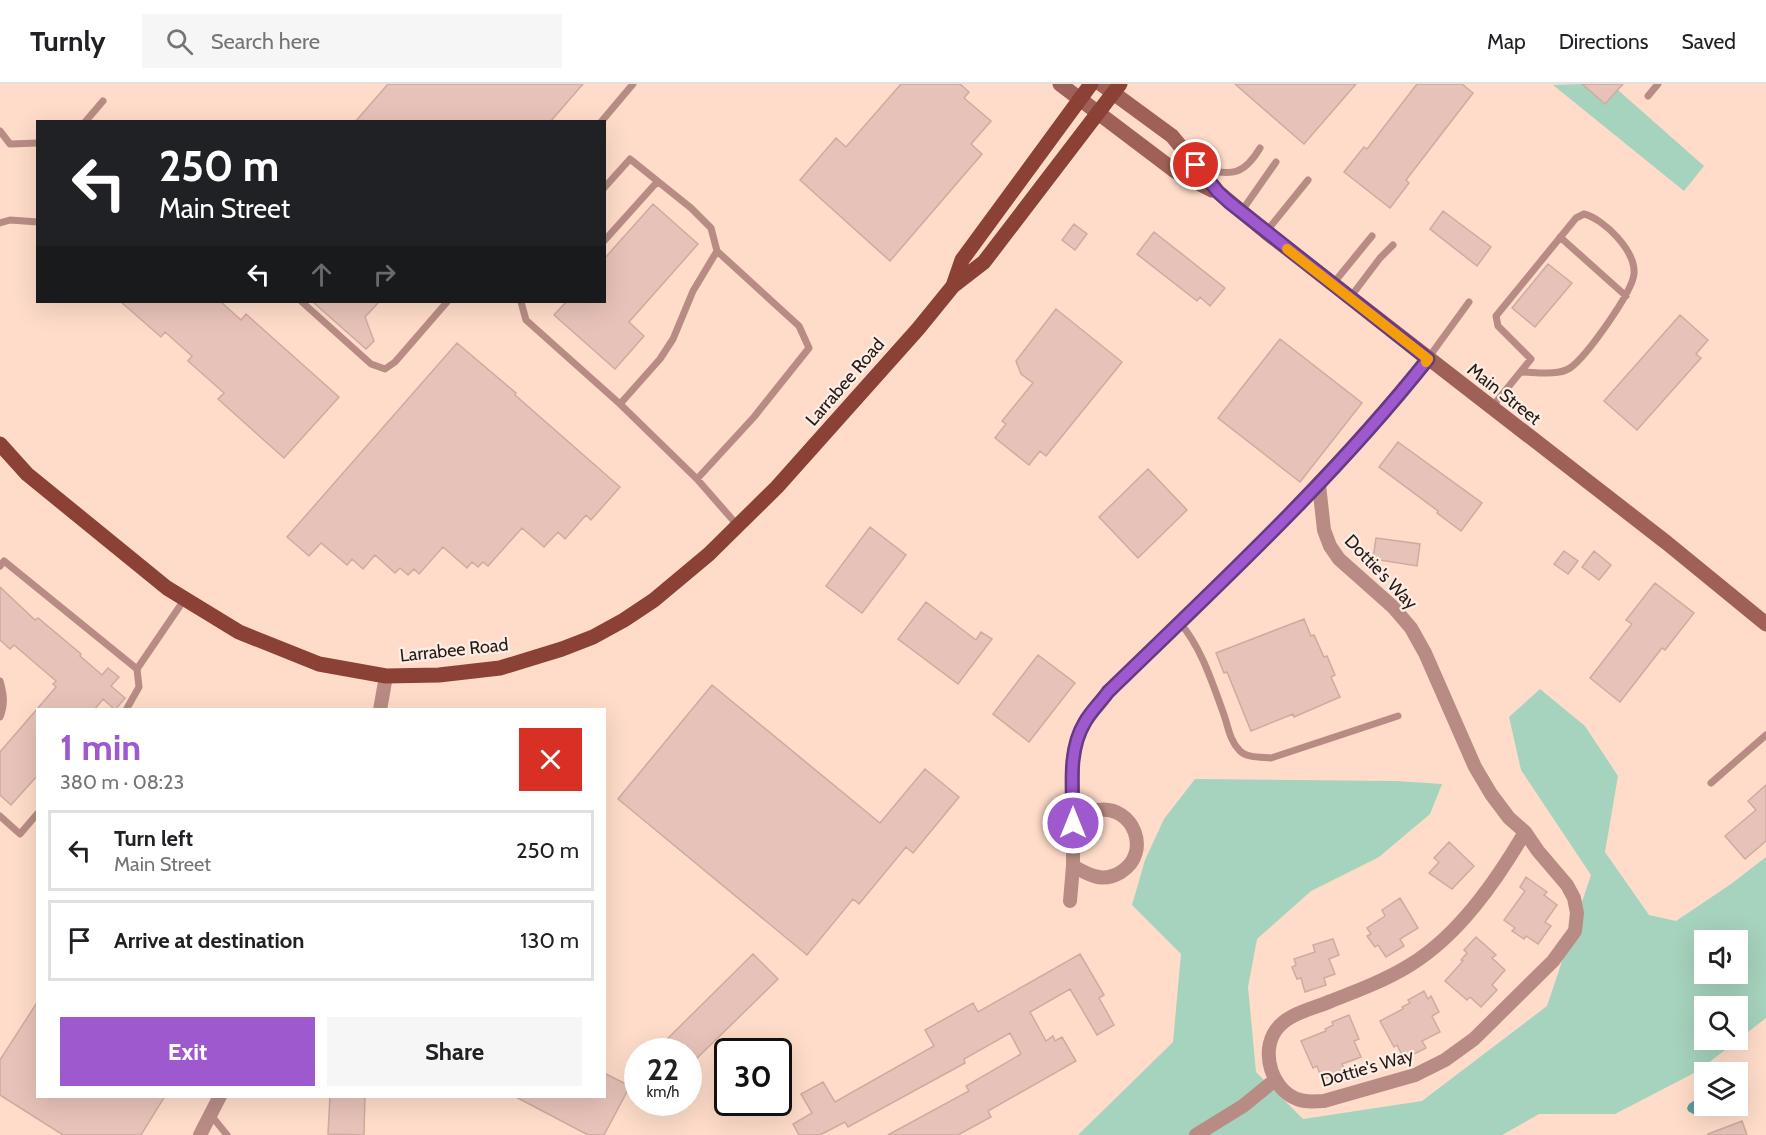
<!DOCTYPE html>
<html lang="en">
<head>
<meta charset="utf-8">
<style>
  :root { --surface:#fff; --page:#f6f6f6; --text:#202124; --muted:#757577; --line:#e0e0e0; --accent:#9e59ce }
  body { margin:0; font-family:Cabin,sans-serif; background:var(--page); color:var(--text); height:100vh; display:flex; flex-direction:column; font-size:22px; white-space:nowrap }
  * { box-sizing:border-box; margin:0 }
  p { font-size:20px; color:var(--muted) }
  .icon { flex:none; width:33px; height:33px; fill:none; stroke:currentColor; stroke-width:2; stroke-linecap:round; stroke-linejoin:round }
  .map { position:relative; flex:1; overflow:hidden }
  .side { position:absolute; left:36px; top:624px; width:570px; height:390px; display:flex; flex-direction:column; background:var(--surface); border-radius:0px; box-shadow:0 6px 24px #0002 }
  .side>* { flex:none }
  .banner { position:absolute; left:36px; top:36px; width:570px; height:183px; border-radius:0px; box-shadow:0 6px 24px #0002; background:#202124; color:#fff; overflow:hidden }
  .controls { position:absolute; left:1694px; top:846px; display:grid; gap:12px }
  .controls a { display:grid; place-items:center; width:54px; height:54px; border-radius:0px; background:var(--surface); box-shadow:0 6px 24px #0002; font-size:30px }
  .speed { position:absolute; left:624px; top:954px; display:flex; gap:12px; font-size:30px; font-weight:700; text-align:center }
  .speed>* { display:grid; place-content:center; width:78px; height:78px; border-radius:50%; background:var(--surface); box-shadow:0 6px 24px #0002; line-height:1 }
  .speed small { font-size:15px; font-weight:400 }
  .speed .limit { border:3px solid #111; border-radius:9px; background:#fff; color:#111 }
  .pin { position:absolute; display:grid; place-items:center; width:51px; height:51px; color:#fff; margin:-26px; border:3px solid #fff; border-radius:50%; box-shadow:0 2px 6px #0007 }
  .me { position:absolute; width:66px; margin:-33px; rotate:0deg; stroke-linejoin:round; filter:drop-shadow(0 0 4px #0008) }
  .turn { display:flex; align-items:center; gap:21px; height:126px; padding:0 24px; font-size:27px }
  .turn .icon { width:78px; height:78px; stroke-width:2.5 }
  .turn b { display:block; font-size:42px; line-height:51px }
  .lanes { display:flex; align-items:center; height:57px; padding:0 24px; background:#0003; justify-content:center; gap:30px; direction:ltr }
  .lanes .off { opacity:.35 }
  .round { display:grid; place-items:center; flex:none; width:63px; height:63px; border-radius:0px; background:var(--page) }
  .overview { display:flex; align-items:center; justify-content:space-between; height:102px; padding:0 24px }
  h1 { font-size:36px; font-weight:700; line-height:45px; color:var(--accent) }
  .cta { display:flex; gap:12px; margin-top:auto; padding:12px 24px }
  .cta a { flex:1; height:69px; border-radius:0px; background:var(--accent); color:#fff; font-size:24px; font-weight:700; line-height:69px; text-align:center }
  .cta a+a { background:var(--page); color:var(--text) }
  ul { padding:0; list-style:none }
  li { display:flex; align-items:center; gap:18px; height:81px; margin:0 12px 9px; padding:0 12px; border:3px solid var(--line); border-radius:0px }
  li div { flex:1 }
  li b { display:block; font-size:22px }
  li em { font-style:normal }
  header { display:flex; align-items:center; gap:36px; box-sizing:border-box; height:84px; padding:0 30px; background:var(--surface); border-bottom:2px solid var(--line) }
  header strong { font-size:28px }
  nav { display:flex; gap:33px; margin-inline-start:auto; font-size:21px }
  .search { width:420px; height:54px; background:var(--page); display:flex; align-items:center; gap:15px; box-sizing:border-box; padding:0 21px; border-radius:0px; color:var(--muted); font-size:22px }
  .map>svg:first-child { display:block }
  .green { fill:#a6d3bd; fill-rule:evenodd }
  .water { fill:#609b9b }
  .building { fill:#e7c2b8; stroke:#ceaaa0; stroke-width:1.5 }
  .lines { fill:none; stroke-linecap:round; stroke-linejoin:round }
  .lane { stroke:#b88c85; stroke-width:7 }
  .street { stroke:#b88c85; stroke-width:14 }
  .secondary { stroke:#9f6157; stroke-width:15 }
  .primary { stroke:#8b4136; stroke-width:15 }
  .route-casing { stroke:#673a86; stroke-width:15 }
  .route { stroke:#9e59ce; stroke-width:10 }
  .slow { stroke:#f59e0b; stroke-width:10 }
  .labels { text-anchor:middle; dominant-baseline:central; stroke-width:4.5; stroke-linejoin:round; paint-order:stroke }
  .street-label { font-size:18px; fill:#261a13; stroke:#fceee6 }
</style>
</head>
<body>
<header>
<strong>Turnly</strong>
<div class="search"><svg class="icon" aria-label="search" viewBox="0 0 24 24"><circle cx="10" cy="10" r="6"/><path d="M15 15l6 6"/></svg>Search here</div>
<nav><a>Map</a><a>Directions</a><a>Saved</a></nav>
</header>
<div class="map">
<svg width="1766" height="1051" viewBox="0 0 1766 1051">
  <rect width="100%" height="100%" fill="#fedcc9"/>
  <path class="green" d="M1582,0L1605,20L1618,6L1704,82L1684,107L1553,1Z
    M1540,605L1585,642L1618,692L1605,768L1649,831L1676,837L1731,800L1766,773V934L1698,987L1615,1030H1539L1502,1051H1078L1173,958L1181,870L1132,821L1145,776L1164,735L1195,695L1396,697L1442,700L1430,730L1379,773L1311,807L1257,855L1248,903L1256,988L1303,1035L1422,1017L1547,922L1591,791L1521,686L1509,633ZM1704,856H1737V890H1704ZM1704,922H1737V956H1704Z"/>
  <path class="water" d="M1698,1014H1704V1022H1710L1695,1031L1688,1027L1687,1024L1689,1020Z"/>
  <path class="building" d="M388,0H583L550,38H355Z
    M901,0H960L969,8L964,14L991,37L971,60L982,70L890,177L800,96L836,54L846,63Z
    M1235,0H1356L1304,60Z
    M1417,0H1462L1473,9L1406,96L1409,99L1390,124L1344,88L1364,63L1367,65Z
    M1582,0H1623L1605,20Z
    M653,120L698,160L629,238L644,252L615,285L554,231L566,218H604V175Z
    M1443,127L1491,163L1477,182L1430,145Z
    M1074,140L1087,150L1075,166L1062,156Z
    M1154,148L1225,204L1210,222L1200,213L1197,217L1137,170Z
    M1548,180L1572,199L1535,243L1512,224Z
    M121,218H221L241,236L246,230L339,313L284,374L218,315L224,309L188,277L192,272L165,248L161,253Z
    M313,218H379L365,233L374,257L366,265Z
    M1056,225L1122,278L1046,372L1040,367L1029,381L995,354L1006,340L1002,337L1033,299L1021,290L1016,277Z
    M1680,231L1708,256L1696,270L1701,274L1637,346L1604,317Z
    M1280,255L1362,319L1300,398L1218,334Z
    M457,259L516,309L515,311L620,403L591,436L586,431L565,455L558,448L544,463L522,444L488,482L483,478L478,483L472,478L467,484L443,463L419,490L414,485L408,491L400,484L395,489L375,471L363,485L352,475L347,481L321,459L309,472L287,453Z
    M1398,358L1482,419L1461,447L1437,429L1438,427L1379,383Z
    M1148,385L1187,426L1138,474L1099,433Z
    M870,443L906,471L862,529L826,502Z
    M1376,454L1420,460L1417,482L1373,475Z
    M1564,467L1578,477L1568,490L1554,480Z
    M1594,467L1611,481L1599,496L1582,483Z
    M1655,499L1694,529L1665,566L1662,564L1620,618L1590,594L1632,540L1626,536Z
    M0,503L35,536L38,534L81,570L80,572L102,591L108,584L119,593L111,602L125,614L115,626L103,615L94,626H38V691L11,721L0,711V668L56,603L53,600L56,597L14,561L10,565L0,556Z
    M926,518L976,556L981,548L992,555L958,600L898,555Z
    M1304,535L1311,552L1314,551L1324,573L1327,572L1335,591L1331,593L1340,613L1294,633L1293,630L1251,647L1227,588L1224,589L1216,569Z
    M1038,571L1075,599L1029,658L993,630Z
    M712,601L880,739L925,685L959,713L913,769L906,763L859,820L853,815L807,871L618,715Z
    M1766,701V757L1745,775L1725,752L1756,726L1748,717Z
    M1449,758L1474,782L1452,805L1429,789L1439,778L1434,774Z
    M1526,793L1547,808L1544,811L1557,821L1545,838L1551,842L1538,860L1526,852L1524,855L1512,847L1515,844L1504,836L1525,807L1520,803Z
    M1400,814L1418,844L1400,855L1404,862L1386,873L1378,861L1375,863L1367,852L1371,850L1367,844L1385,832L1382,826Z
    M1476,853L1496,871L1492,874L1505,886L1492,901L1497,906L1481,923L1470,913L1467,916L1445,897L1463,877L1461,876L1467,869L1464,866Z
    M1333,855L1339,871L1329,875L1335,890L1324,894L1326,901L1305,908L1301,894L1297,895L1292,883L1296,881L1294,875L1315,868L1313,861Z
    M753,870L778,895L688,983V968H654Z
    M1080,870L1104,911L1099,914L1114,941L1097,951L1070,905L1030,928L1046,957L1053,952L1055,957L1062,953L1076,977L988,1027L991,1033L958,1051H888L969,1007L966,1002L1021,970L1010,949L964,975L965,979L848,1043L845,1038L820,1051H799L793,1040L812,1029L801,1010L823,998L835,1018L934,962L925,946L973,919L978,928Z
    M1424,907L1428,915L1431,912L1439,928L1432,932L1440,948L1422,957L1426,964L1404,975L1397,961L1394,963L1380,937L1403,925L1402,923L1410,919L1408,916Z
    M38,917V1012H165L141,1051H63L0,1011V976Z
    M1349,931L1359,955L1354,957L1361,973L1342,980L1345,987L1322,996L1317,982L1313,984L1301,957L1326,947L1325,945L1333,941L1332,938Z
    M604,989L630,1002L604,1051H588L514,1012H604Z
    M330,1012H365L364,1051L328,1050Z
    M1742,1037L1747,1051H1708V1050Z"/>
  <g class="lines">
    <path class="lane" d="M1648,12L1658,0
      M85,38L103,17
      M601,38L633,0
      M0,47L10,60L38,59
      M1203,85C1232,92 1244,91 1260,64
      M604,104L630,75L691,124L711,144L717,167L693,207L673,255L660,275L620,320
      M1241,128L1276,78
      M0,139L10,136L38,138
      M1266,148L1308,96
      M1560,153L1626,212
      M604,157L657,98
      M1332,201L1372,152
      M1349,215L1380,174L1393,161
      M302,218L371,280L385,285L395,278L447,218
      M521,218L526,236L620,320L697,395L754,333L809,264L799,242L717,167
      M1429,273L1469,218
      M1492,323L1531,275L1498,242L1496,232L1576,134L1584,130C1604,135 1636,167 1634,190C1632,209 1586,273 1570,284C1558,292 1535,288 1521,288
      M697,395L738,442
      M0,482L4,477L137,585
      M1180,539C1201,563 1212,598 1223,628C1228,641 1229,656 1240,667C1247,674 1261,673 1271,674L1398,632
      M0,597C4,611 5,620 0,633
      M126,626L139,603L137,585L184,516
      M1711,699L1766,651
      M0,732L20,750L38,729
      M210,1030L227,1051"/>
    <path class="street" d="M1319,401L1324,446L1330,462L1339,475L1393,523L1411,544L1425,569L1475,683L1491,710L1509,734L1525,748L1538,767L1567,801L1574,814L1577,829L1575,847L1553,877L1474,955L1445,976L1415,991L1324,1017C1315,1017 1306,1019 1297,1015C1272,1006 1260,968 1276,946C1288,929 1313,925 1331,917C1357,907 1386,896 1410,881C1459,851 1496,797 1525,748
      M380,626L386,592
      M1073,782C1080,786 1087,790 1094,792C1103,795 1113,793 1121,788C1152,769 1134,721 1098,726C1089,727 1081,734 1073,739
      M1070,817L1073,782V673L1077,655L1085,637L1108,608C1219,501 1331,395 1428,275
      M200,1051L220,1012
      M1196,1051L1243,1022L1275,996"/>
    <path class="secondary" d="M1060,0L1175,87L1212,106
      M1101,0L1172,52L1218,108L1266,148L1667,459L1766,540"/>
    <path class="primary" d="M953,202L962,176L1091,0
      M0,360L27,390L167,504L239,548L319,580L386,592L439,591L500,584L562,565L593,553L624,536L654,516L709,470L777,403L918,245L953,202L984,178L1120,0"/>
  </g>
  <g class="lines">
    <g class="route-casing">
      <path id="route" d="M1073,739C1073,706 1067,667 1085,638C1091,627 1101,618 1108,608C1218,501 1332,396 1428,275L1229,118L1218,108L1196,81"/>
    </g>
    <use href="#route" class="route"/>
    <path class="slow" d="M1287,165L1428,275L1426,278"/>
  </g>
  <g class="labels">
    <g class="street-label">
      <text transform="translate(845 298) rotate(-49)">Larrabee Road</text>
      <text transform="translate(1504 310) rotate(38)">Main Street</text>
      <text transform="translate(1381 488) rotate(46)">Dottie's Way</text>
      <text transform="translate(454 566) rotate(-6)">Larrabee Road</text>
      <text transform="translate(1367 984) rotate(-16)">Dottie's Way</text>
    </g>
  </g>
</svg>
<div class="controls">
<a><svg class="icon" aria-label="sound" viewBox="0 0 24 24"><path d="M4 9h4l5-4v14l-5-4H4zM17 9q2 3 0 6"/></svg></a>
<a><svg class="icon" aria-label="search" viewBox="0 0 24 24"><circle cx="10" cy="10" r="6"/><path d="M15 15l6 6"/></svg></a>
<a><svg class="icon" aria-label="layers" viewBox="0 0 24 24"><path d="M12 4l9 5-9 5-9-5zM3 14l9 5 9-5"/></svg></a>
</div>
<div class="speed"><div>22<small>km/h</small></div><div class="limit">30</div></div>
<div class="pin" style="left:1196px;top:81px;background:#d93025"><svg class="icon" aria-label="arrive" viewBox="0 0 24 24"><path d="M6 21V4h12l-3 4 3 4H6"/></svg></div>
<svg class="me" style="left:1073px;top:739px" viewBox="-20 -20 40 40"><circle r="17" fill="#9e59ce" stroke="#fff" stroke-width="3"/><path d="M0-11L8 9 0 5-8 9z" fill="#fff"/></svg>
<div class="banner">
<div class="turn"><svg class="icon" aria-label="left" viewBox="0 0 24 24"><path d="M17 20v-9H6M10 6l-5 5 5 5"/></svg><div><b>250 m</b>Main Street</div></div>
<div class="lanes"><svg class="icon" aria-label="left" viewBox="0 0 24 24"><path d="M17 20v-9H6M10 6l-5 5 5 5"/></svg><svg class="icon off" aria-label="ahead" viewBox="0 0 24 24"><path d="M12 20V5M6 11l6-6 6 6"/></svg><svg class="icon off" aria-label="right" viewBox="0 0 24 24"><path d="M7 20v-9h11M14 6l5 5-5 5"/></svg></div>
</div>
<section class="side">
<div class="overview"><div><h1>1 min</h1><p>380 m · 08:23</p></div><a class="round" style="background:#d93025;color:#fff"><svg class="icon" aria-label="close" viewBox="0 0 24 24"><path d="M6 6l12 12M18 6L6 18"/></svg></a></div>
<ul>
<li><svg class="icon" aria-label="left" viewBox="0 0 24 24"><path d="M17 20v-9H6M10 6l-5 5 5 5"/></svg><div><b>Turn left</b><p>Main Street</p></div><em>250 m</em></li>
<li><svg class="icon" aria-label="arrive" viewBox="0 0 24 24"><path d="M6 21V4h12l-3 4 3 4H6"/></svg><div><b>Arrive at destination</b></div><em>130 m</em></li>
</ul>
<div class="cta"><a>Exit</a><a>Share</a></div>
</section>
</div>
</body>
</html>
